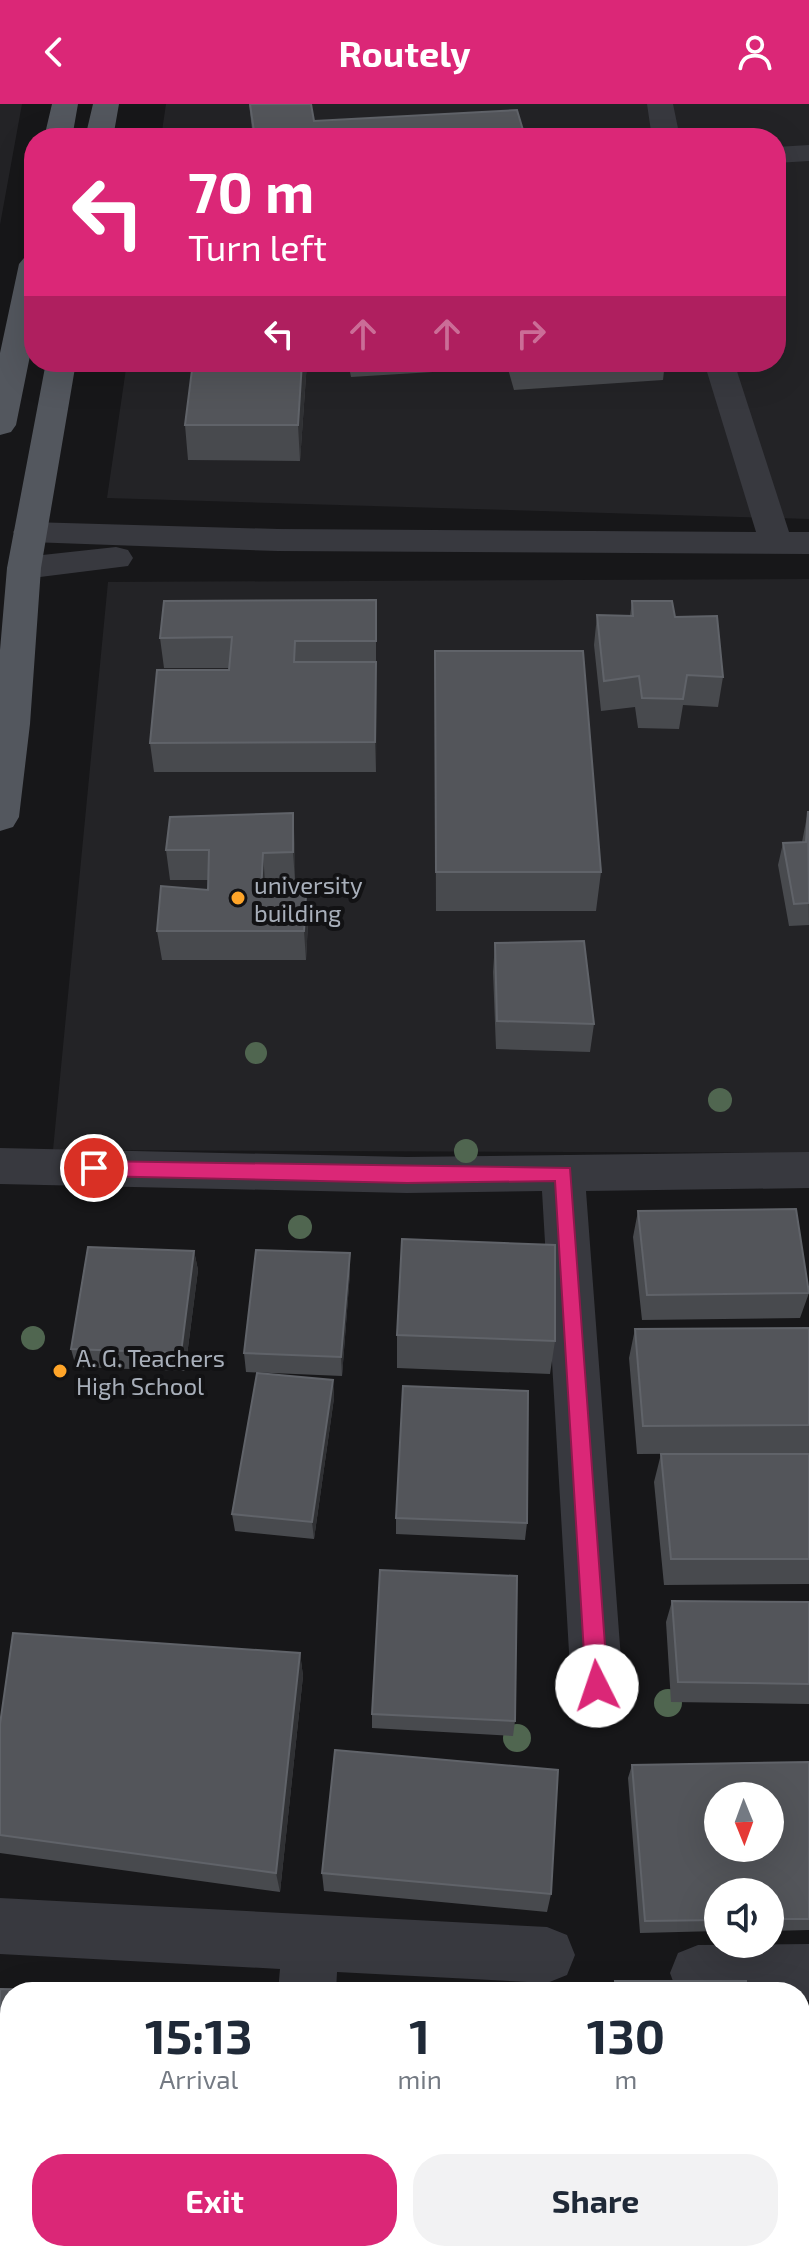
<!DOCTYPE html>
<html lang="en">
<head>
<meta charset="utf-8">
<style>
  :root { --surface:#fff; --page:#f2f2f3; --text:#1f2937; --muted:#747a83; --accent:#db2777 }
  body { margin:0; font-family:"Exo 2",sans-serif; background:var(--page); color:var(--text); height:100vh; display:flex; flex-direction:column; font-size:30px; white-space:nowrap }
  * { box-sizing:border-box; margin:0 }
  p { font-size:26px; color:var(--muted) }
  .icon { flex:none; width:44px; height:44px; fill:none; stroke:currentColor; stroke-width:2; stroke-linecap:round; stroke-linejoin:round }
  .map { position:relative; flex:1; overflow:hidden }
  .side { position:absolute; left:0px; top:1878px; width:810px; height:280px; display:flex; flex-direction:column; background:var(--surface); border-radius:32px 32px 0 0; box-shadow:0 8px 32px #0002 }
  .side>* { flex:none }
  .banner { position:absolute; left:24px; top:24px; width:762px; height:244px; border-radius:32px; box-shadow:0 8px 32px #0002; background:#db2777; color:#fff; overflow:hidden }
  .needle { width:52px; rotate:179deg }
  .fabs { position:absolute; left:704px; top:1678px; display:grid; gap:16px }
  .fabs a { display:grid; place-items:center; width:80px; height:80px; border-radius:50%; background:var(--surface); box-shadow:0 8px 32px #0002; font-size:40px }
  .pin { position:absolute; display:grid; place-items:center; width:68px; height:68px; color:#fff; margin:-34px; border:4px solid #fff; border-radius:50%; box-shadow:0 2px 8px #0007 }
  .me { position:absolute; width:88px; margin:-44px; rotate:356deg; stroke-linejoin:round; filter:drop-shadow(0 0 6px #0008) }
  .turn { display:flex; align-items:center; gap:28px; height:168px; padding:0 32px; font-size:36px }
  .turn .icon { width:104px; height:104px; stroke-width:2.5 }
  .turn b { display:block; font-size:56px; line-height:68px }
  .lanes { display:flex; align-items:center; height:76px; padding:0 32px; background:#0003; justify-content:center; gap:40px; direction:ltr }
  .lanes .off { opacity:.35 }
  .eta { display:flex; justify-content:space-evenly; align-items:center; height:136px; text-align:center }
  .eta b { font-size:48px; font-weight:700; line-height:56px }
  .cta { display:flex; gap:16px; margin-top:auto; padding:16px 32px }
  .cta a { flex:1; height:92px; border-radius:32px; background:var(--accent); color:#fff; font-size:32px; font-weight:700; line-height:92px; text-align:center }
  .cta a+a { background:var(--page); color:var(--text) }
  header { display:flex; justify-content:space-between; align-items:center; height:104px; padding:0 32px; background:var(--accent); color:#fff; font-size:36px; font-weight:700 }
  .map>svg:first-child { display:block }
  .built { fill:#232326 }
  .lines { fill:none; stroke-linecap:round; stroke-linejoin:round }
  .minor { fill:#38393f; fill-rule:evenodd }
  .major { fill:#53575e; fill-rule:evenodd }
  .tree { fill:#506650 }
  .wall { fill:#484a4e }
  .shaded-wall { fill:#303134 }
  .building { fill:#53555a; stroke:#606369; stroke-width:2; fill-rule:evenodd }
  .route { fill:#db2777; stroke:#8e194d; stroke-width:2 }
  .poi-dot { fill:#ffa529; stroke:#121214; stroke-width:3 }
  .labels { text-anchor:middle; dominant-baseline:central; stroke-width:8; stroke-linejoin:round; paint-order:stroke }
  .poi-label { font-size:24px; fill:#a8afba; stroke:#121214; text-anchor:start }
</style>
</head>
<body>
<header><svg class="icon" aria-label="back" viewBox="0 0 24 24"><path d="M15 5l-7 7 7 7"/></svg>Routely<svg class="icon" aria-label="person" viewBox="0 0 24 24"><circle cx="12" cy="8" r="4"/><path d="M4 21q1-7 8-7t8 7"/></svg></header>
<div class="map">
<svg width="809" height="2158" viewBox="0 0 809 2158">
  <rect width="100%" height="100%" fill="#171719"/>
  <path class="built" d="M0,0H22L0,121Z
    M166,0H809V415L107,394L127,258H776V34H161Z
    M809,475V1049L53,1046L108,478Z"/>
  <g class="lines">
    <path class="minor" d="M647,0H673L680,34H652Z
      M809,41V57L776,59V43Z
      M704,258H734L789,428H809V450L278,447L30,438L18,435L13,428L18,421L30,418L278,425L756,428Z
      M116,443L128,446L133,454L128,462L24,475L12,472L7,464L12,456L24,453Z
      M0,1044L407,1053L809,1048V1084L586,1087L623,1582L615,1600L597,1607L579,1600L571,1582L542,1087L407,1089L0,1080Z
      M0,1794L547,1823L567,1831L575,1851L567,1871L547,1879L337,1868L336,1888H278L280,1865L0,1850Z
      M809,1840V1896H800V1888H677L670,1869L678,1849L698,1841Z
      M800,2096H809V2156H800L780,2148H800Z
      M256,2148H318L317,2158H255Z"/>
    <path class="major" d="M52,0H78L72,34H44Z
      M93,0H119L113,34H85Z
      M34,151V232L16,321L11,328L0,331V249L19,160L24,154Z
      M46,258H76L41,464L30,620L19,713L13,723L0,727V546L7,464Z"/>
  </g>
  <g class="tree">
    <circle cx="256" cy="949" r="11"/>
    <circle cx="720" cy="996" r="12"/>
    <circle cx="466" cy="1047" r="12"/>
    <circle cx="300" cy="1123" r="12"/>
    <circle cx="33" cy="1234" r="12"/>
    <circle cx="668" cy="1599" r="14"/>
    <circle cx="517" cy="1634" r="14"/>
  </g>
  <path class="wall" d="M249,0H311L314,17L523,26L522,34H253Z
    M193,258H307L300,357L188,356L185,321Z
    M348,258H465L449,267L351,273Z
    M506,258H665L663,276L514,286Z
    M376,496V668H154L150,639L229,566V564H164L160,534Z
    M632,497L675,513L723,573L718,603L683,601L679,625L638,624L635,603L601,607L594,541L597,511L630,512Z
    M435,547L601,768L596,807H436Z
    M808,707L809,821L789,822L778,761L783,739L802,738Z
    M295,739V777L265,778V790L306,789L308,818L306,856H162L157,827L208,786L209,776H170L166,746Z
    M495,839L594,920L590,948L496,945L493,868Z
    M638,1107L809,1189L800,1214L642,1216L633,1133Z
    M194,1147L198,1166L185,1267L76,1263L71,1245Z
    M350,1149V1168L342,1272L246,1268L244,1249Z
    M809,1224V1349L637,1350L629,1254L635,1225Z
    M397,1231L555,1237L550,1270L397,1264Z
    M333,1276L334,1294L314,1435L235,1427L232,1410Z
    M661,1350H809V1480L664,1481L654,1378Z
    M396,1414L527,1419L525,1436L396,1430Z
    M672,1497L809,1498V1600L671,1598L666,1518Z
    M300,1549L303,1572L280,1788L0,1749V1620Z
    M372,1610L515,1617L513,1632L372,1624Z
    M809,1658V1826L770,1827V1788H718V1827L640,1829L628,1674L632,1661Z
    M322,1769L551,1790L547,1808L324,1787Z
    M809,1906V1949L805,1912Z"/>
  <path class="shaded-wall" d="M302,258H307L300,357L298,321Z
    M449,258H465L449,267Z
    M376,558L377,589L376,668L375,638Z
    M293,709L295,739V777L293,748Z
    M263,749L265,778L264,819L261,790Z
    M306,789L308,818L306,856L304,827Z
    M194,1147L198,1166L185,1267L181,1249Z
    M350,1149V1168L342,1272L341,1253Z
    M333,1276L334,1294L314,1435L312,1418Z
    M300,1549L303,1572L280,1788L276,1769Z
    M107,2148H118L117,2158H106Z"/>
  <path class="building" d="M250,0H311L314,17L517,6L523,26L373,34H255Z
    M193,258H302L298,321H185Z
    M513,258H598L515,264Z
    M376,496V537H295L294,558H376L375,638L150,639L157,566H229L232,533L160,534L164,497Z
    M632,497H672L675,513L717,512L723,573L687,571L683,595L642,594L639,572L604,577L597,511L633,512Z
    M435,547H583L601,768H436Z
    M808,707L809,799L794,800L783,739L806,738Z
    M293,709V748L263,749L261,790L306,789L304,827H157L161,782L208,786L209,746H166L170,713Z
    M584,837L594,920L497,917L495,839Z
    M796,1105L809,1189L647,1191L638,1107Z
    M402,1135L555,1141V1237L397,1231Z
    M88,1143L194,1147L181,1249L71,1245Z
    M256,1146L350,1149L341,1253L244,1249Z
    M809,1224V1321L643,1322L635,1225Z
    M257,1269L333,1276L312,1418L232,1410Z
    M403,1282L528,1287L527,1419L396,1414Z
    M661,1350H809V1455H671Z
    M380,1466L517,1472L515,1617L372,1610Z
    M672,1497L809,1498V1580L678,1578Z
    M13,1529L300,1549L276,1769L0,1731V1620Z
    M335,1646L558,1666L551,1790L322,1769Z
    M809,1658V1815H770V1788H718V1816L645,1817L632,1661ZM718,1692H770V1744H718Z
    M615,1877H746L747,1888H616Z
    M0,1885L132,1887L10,1888V2148H107L106,2158H0Z
    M399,2148L529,2158H398Z"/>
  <path class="route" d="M94,1057L570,1064L608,1582L604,1589L597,1592L589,1589L586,1582L555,1077L407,1079L94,1072L85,1064Z"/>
  <g class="poi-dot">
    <circle cx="238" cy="794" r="8"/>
    <circle cx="60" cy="1267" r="8"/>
  </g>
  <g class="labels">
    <g class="poi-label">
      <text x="254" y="780">university<tspan x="254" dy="28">building</tspan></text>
      <text x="76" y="1253">A. G. Teachers<tspan x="76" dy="28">High School</tspan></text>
    </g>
  </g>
</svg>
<div class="fabs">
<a><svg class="needle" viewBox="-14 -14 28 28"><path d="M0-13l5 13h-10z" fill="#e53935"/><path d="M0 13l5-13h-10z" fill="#747a83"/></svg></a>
<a><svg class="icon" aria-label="sound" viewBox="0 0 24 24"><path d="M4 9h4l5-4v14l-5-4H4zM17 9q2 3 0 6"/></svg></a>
</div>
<div class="pin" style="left:94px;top:1064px;background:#d93025"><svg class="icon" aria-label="arrive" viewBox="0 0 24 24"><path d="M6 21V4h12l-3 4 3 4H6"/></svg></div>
<svg class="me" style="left:597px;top:1582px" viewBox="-20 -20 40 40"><circle r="19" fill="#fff"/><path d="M0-13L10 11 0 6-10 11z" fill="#db2777"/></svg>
<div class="banner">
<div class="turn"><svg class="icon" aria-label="left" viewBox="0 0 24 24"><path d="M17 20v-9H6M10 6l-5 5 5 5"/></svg><div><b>70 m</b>Turn left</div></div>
<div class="lanes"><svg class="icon" aria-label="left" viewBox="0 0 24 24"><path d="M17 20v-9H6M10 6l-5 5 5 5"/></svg><svg class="icon off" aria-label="ahead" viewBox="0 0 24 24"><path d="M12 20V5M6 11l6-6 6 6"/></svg><svg class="icon off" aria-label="ahead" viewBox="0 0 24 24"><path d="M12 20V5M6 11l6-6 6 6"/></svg><svg class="icon off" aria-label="right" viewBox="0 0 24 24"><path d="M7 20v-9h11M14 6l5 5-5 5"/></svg></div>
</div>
<section class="side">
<div class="eta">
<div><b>15:13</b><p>Arrival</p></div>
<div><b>1</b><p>min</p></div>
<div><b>130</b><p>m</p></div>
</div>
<div class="cta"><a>Exit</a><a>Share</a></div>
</section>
</div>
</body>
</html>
